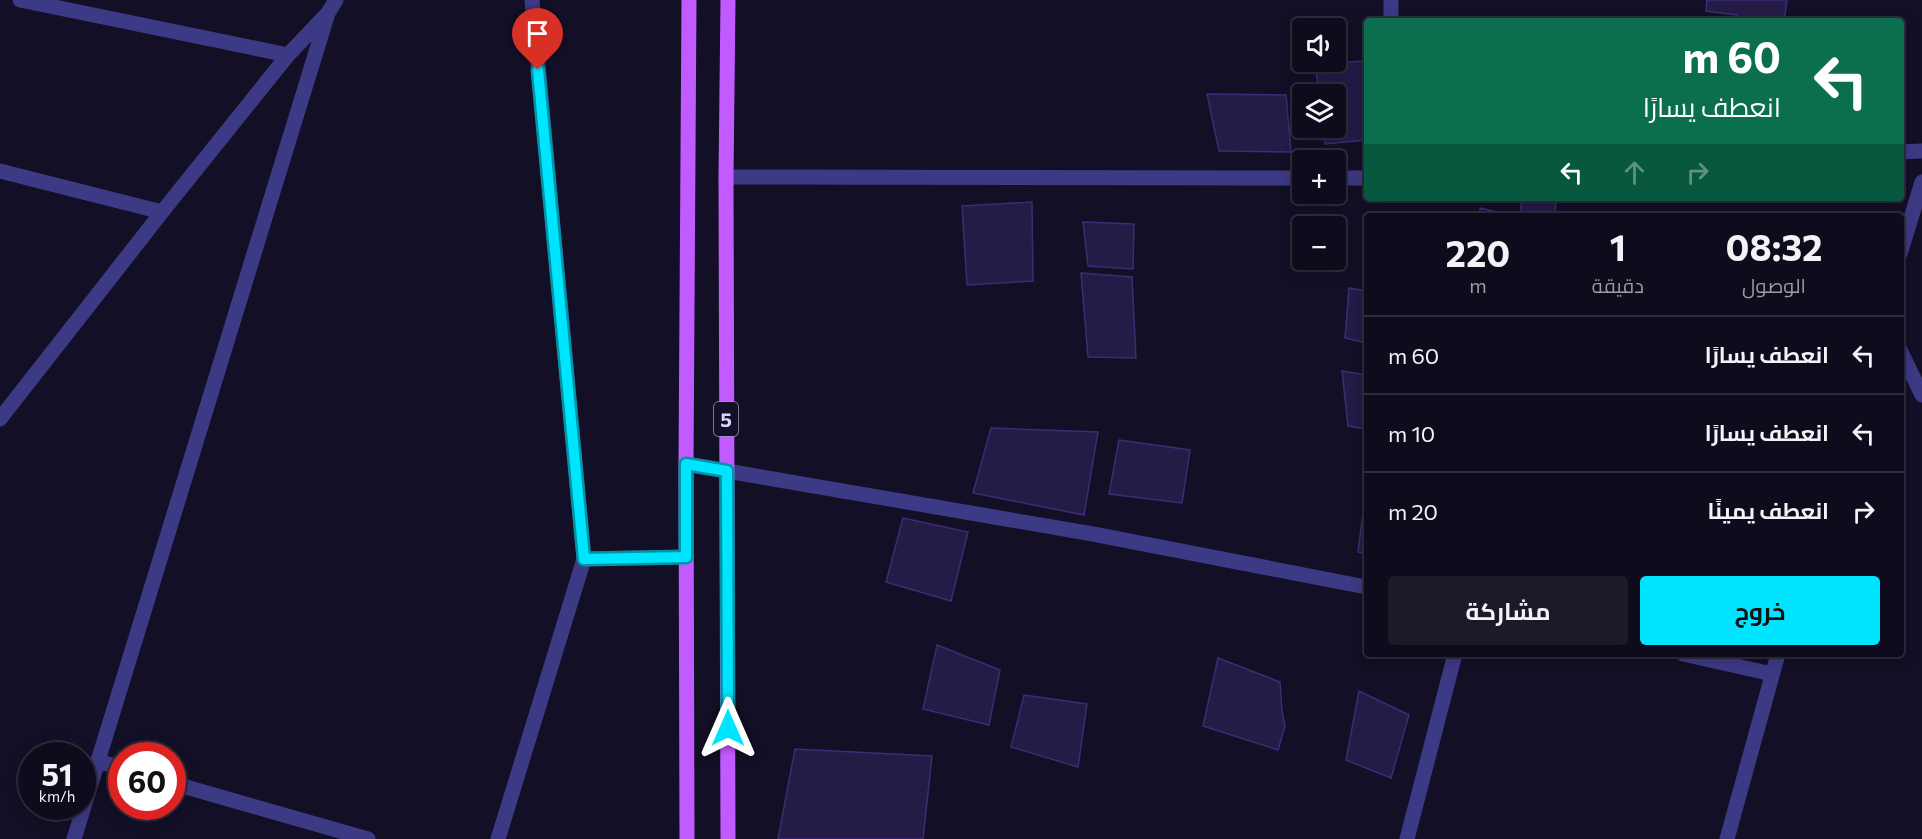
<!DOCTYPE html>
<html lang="ar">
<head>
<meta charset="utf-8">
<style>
  :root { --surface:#0e0b1c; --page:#1c1929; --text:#f1f3f6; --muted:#9b9ba3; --line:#2e2b3b; --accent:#00e5ff }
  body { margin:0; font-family:Commissioner,Cairo,sans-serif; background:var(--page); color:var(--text); direction:rtl; height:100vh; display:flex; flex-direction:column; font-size:22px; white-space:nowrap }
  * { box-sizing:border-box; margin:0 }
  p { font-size:20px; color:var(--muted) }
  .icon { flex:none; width:33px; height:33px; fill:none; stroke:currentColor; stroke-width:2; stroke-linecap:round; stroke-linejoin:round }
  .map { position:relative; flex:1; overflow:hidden; direction:ltr }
  .drawer { position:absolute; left:1364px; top:213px; width:540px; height:444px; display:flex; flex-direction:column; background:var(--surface); border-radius:6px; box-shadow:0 3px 15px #0003,0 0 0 2px var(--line); direction:rtl }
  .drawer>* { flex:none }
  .guide { position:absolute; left:1364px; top:18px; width:540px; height:183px; border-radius:6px; box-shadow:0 3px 15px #0003,0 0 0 2px var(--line); direction:rtl; background:#0b6e4f; color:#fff; overflow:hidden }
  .fabs { position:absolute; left:1292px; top:18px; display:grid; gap:12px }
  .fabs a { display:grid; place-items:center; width:54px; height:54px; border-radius:6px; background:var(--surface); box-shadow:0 3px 15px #0003,0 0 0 2px var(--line); font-size:30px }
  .speed { position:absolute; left:18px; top:742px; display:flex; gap:12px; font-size:30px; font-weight:700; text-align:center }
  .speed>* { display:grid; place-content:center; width:78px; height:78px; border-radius:50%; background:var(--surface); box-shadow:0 3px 15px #0003,0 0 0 2px var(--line); line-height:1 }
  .speed small { font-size:15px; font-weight:400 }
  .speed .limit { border:9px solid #d22; background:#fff; color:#111 }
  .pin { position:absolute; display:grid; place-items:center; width:51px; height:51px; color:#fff; margin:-62px -26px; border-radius:50% 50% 50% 0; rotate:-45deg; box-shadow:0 0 6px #0007 }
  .pin .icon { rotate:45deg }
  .me { position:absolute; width:66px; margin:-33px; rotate:0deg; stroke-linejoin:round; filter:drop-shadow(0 0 4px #0008) }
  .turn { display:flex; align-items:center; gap:21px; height:126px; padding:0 24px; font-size:27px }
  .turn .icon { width:78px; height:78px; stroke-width:2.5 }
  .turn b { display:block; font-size:42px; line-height:51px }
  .lanes { display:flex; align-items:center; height:57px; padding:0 24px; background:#0003; justify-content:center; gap:30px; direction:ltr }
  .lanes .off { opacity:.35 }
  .eta { display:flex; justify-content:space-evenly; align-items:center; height:102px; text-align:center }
  .eta b { font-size:36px; font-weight:700; line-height:42px }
  .cta { display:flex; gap:12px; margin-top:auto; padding:12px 24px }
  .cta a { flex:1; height:69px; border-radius:6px; background:var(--accent); color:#111; font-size:24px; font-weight:700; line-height:69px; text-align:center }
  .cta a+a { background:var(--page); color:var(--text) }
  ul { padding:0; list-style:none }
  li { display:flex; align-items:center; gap:18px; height:78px; padding:0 24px; border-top:2px solid var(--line) }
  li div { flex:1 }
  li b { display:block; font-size:22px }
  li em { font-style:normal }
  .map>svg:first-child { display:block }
  .building { fill:#241b47; stroke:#3b2d73; stroke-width:1.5 }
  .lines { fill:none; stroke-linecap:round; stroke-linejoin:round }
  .minor { stroke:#3d3a85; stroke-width:15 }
  .major { stroke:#c25bff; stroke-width:15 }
  .route-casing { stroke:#0095a6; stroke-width:15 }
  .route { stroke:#00e5ff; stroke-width:10 }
  .labels { text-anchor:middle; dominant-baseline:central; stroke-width:6; stroke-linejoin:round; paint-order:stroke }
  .shield { fill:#130f26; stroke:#9e99be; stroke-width:1.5 }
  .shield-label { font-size:20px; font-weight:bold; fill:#d9d4ff }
</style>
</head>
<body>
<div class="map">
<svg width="1922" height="839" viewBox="0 0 1922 839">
  <rect width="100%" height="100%" fill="#130f26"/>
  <path class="building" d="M1707,0H1787L1784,21H1738L1737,15L1706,11Z
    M1366,61V140L1325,144L1323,128H1335V94H1319L1315,64Z
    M1207,94L1286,95L1291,152L1219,151Z
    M1522,198H1556L1555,216H1520Z
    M1032,202L1033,281L967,285L962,206Z
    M1480,208L1515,216H1480Z
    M1083,222L1134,224L1133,269L1088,266Z
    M1081,273L1132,277L1136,358L1088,357Z
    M1349,288L1366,291V343L1345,338Z
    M1342,371L1366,375V429L1348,426Z
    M991,428L1098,432L1084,515L973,493Z
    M1119,440L1190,450L1182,503L1109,494Z
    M1366,489V554L1358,552Z
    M903,518L968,532L951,601L886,582Z
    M937,645L1000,670L989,725L923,709Z
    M1218,658L1280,682L1282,711L1285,726L1278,750L1203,726Z
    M1359,691L1409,715L1391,778L1346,760Z
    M1024,695L1087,704L1078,767L1011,747Z
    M795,749L932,756L923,839H778Z"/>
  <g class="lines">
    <path class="minor" d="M20,0L288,55
      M1391,0V21
      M1900,152L1922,151
      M0,171L162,212
      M726,177L1302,178
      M1335,178H1366
      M1900,254L1922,182
      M1900,350L1922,395
      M0,419L162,212L288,55L328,13L336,0
      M686,464L1093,534L1366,587
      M584,559L686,557
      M1683,654L1772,674
      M97,761L122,768
      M172,783L368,839
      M74,839L328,13
      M498,839L584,559L532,0
      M1407,839L1455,654
      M1727,839L1778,654"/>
    <path class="major" d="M687,839L686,464L689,0
      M728,839L726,177L728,0"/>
  </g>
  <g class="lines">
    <g class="route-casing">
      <path id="route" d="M538,70L584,559L686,557V464L727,471L728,728"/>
    </g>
    <use href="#route" class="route"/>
  </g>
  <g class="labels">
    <rect class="shield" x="714" y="402" width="24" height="34" rx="4.5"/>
    <g class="shield-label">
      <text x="726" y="419">5</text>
    </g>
  </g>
</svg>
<div class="fabs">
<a><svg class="icon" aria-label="sound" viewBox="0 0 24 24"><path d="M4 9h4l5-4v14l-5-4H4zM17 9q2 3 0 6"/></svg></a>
<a><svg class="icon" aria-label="layers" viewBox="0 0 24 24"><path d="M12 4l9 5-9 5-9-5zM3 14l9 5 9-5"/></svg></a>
<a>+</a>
<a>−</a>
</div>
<div class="speed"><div>51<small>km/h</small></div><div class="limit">60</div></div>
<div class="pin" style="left:538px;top:70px;background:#d93025"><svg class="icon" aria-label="arrive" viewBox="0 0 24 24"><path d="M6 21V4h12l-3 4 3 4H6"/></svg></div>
<svg class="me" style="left:728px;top:728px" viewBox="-20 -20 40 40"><path d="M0-17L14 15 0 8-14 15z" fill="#00e5ff" stroke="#fff" stroke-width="4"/></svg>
<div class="guide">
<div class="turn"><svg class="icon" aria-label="left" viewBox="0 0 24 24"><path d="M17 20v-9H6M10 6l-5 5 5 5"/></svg><div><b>60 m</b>انعطف يسارًا</div></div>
<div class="lanes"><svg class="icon" aria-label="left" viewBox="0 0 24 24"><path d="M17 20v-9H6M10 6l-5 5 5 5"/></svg><svg class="icon off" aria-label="ahead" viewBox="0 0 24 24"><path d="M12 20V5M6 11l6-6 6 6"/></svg><svg class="icon off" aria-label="right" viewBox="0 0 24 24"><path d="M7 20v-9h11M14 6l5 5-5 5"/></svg></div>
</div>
<section class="drawer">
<div class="eta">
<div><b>08:32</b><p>الوصول</p></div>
<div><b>1</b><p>دقيقة</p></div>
<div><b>220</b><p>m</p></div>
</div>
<ul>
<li><svg class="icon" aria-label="left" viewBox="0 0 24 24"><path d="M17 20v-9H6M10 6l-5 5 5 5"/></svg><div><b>انعطف يسارًا</b></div><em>60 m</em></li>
<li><svg class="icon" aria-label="left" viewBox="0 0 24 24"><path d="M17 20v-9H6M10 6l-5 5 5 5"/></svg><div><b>انعطف يسارًا</b></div><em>10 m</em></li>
<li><svg class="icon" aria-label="right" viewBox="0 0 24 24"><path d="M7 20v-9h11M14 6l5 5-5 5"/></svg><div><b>انعطف يمينًا</b></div><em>20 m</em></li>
</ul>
<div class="cta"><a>خروج</a><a>مشاركة</a></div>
</section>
</div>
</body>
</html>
